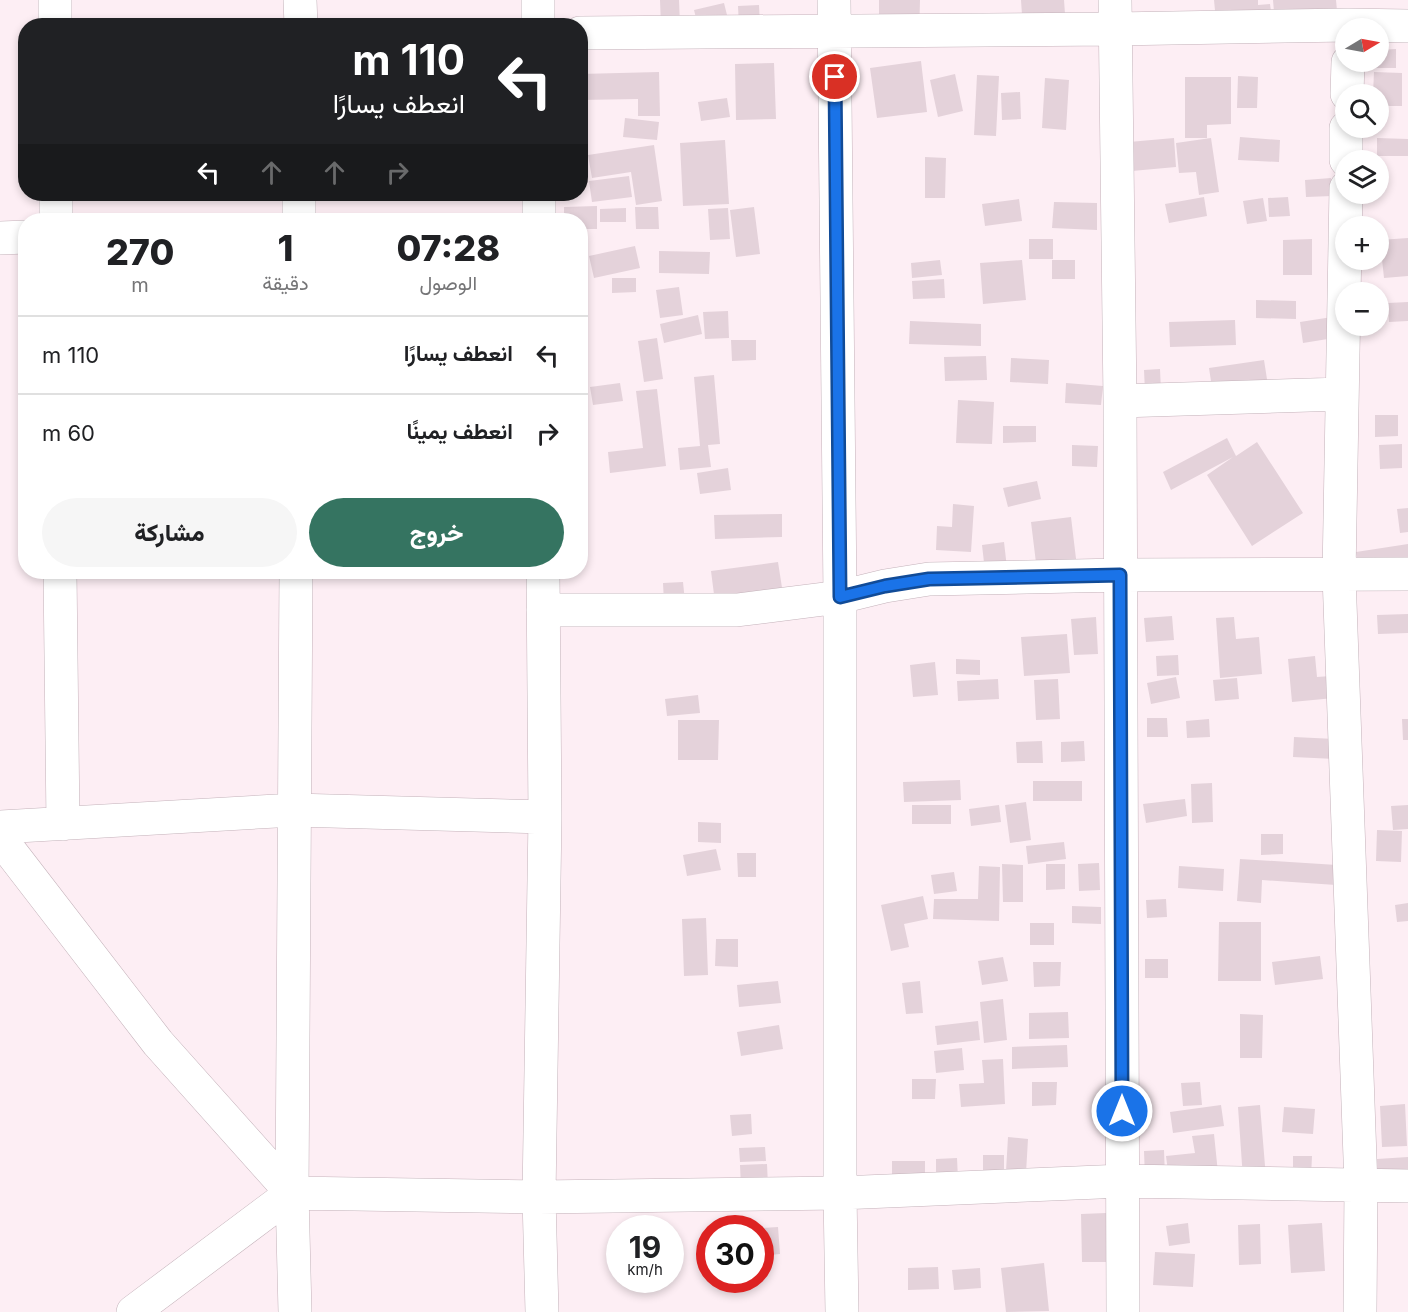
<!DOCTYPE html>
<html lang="ar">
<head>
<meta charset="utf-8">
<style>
  :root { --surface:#fff; --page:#f6f6f6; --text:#202124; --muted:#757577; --line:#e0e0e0; --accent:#357461 }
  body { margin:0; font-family:Inter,Vazirmatn,sans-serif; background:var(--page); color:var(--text); direction:rtl; height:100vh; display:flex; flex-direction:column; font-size:22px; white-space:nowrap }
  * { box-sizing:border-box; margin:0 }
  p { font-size:20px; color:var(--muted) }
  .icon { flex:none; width:33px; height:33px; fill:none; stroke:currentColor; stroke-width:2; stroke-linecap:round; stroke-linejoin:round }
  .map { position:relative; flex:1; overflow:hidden; direction:ltr }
  .details { position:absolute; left:18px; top:213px; width:570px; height:366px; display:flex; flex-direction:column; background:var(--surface); border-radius:24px; box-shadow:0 3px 9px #0003; direction:rtl }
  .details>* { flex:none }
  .top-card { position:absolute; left:18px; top:18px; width:570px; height:183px; border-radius:24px; box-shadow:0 3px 9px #0003; direction:rtl; background:#202124; color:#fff; overflow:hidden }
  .needle { width:39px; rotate:80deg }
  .buttons { position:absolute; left:1335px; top:18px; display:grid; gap:12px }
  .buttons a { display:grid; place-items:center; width:54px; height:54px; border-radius:50%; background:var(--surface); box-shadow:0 3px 9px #0003; font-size:30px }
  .speed { position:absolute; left:606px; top:1215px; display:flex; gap:12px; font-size:30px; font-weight:700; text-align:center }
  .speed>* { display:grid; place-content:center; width:78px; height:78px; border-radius:50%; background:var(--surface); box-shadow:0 3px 9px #0003; line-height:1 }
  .speed small { font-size:15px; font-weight:400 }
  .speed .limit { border:9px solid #d22; background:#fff; color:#111 }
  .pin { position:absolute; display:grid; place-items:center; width:51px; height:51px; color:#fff; margin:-26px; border:3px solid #fff; border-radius:50%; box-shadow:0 2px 6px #0007 }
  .me { position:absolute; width:66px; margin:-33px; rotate:0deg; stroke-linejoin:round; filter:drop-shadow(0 0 4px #0008) }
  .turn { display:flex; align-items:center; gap:21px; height:126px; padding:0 24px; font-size:27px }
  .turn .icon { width:78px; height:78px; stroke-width:2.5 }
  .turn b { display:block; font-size:42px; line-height:51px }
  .lanes { display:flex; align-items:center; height:57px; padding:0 24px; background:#0003; justify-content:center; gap:30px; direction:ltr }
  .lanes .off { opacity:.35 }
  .eta { display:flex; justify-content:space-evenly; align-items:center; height:102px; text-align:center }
  .eta b { font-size:36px; font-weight:800; line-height:42px }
  .primary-button { display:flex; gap:12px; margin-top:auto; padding:12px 24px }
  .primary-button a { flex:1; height:69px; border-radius:36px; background:var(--accent); color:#fff; font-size:24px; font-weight:800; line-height:69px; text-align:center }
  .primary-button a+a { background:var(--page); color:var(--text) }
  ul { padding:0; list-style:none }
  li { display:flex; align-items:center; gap:18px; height:78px; padding:0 24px; border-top:2px solid var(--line) }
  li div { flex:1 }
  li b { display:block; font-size:22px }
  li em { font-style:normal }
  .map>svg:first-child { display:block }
  .building { fill:#e4d2da }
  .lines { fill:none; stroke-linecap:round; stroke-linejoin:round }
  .minor-casing { stroke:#c4b2ba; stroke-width:34 }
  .minor { stroke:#fff; stroke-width:33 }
  .route-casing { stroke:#114b97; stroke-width:15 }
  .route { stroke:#1a73e8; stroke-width:10 }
</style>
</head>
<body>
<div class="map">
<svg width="1408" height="1312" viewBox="0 0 1408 1312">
  <rect width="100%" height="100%" fill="#fdeef4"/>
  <path class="building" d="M660,0H679L680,25L661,26Z
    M879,0H920L919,37H879Z
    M1021,0H1064L1065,14L1022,15Z
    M1214,0H1258V5L1270,4L1273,26L1217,31Z
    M1273,0H1336L1339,32L1276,36Z
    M724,3L728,19L698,26L694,10Z
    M759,5L760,26L739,27L738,6Z
    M1396,49V68H1370V62H1378V50Z
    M921,61L927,112L877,118L870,68Z
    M774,63L776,119L736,120L735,64Z
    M659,72L660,116H638V99L580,100V74Z
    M1374,72L1402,73V106H1378V94H1373Z
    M955,74L963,111L938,117L930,80Z
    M977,75L999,76L996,136L974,135Z
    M1238,76L1258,77L1257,108H1237Z
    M1185,77H1231V124L1207,125V138H1185Z
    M1045,78L1069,80L1066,130L1042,128Z
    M1020,92L1021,119L1002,120L1001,93Z
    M727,98L730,117L701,121L698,102Z
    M625,118L659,122L657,140L623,137Z
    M1240,137L1280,140L1279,162L1238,160Z
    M1174,138L1176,167L1132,171L1129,142Z
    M1211,138L1219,192L1199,195L1196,172L1179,173L1176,143Z
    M1377,138L1408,139V156H1377Z
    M725,140L729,204L683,206L680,143Z
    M654,145L662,201L636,205L631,172L592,178L588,155Z
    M925,157L946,158L945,198H925Z
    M629,176L632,197L592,202L589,181Z
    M1331,178L1332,196L1306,197L1305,180Z
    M1204,197L1207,216L1169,223L1165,204Z
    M1288,197L1290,216L1269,217L1268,198Z
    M1263,198L1267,221L1247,224L1243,201Z
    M1019,199L1022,221L985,226L982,204Z
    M1054,202L1097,203V230L1052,228Z
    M597,206V229H580V220H564V207Z
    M635,207H658L659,229H636Z
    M754,207L760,254L736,257L730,210Z
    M626,208V222H600V209Z
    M728,208L730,239L710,240L708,209Z
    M1408,238V276L1384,278L1380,240Z
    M1029,239H1053V259H1029Z
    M1312,239V275H1283V240Z
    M635,246L640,268L594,278L589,256Z
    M659,251L710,252L709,274L659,273Z
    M940,260L942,275L912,278L911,263Z
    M1022,260L1026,300L983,304L980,263Z
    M1052,260H1075V279H1052Z
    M612,278H636V292L612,293Z
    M944,279L945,298L913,299L912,281Z
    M679,287L683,315L660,318L656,290Z
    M1256,300L1296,301V319L1256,318Z
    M1408,302V321L1389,322L1388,303Z
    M728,311L729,338L705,339L703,312Z
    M698,315L702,334L664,343L660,324Z
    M1332,317L1334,338L1303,343L1300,322Z
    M1235,320L1236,345L1170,347L1169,322Z
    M910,321L981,324V346L909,344Z
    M657,338L663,379L644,382L638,341Z
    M731,340H756V360L732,361Z
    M986,356L987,380L945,381L944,357Z
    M1011,358L1049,360L1048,384L1010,382Z
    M1264,360L1269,392L1214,401L1209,368Z
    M1160,369L1161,391L1145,392L1144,370Z
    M714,375L720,444L708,445L711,467L680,470L678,448L700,446L694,377Z
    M620,383L623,401L593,405L590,387Z
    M1066,383L1103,386L1101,405L1065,403Z
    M657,389L666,466L610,473L608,452L643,448L636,391Z
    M958,400L994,402L992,444L956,443Z
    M1375,415H1398V436L1375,437Z
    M1003,426H1036V442L1003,443Z
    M1227,438L1236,456L1257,442L1303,513L1252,546L1207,475L1233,457L1171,490L1163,472Z
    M1402,444V468L1380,469L1379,445Z
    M1072,445L1098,446L1097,467L1072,466Z
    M728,468L731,490L700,494L697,473Z
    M1037,481L1041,499L1008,507L1003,488Z
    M953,504L974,506L971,552L936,550L937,526L952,527Z
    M1408,508V532L1400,533L1397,509Z
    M782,514V537L715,539L714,515Z
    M1071,517L1077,567L1037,571L1031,522Z
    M1004,542L1007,568L985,571L982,545Z
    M1408,544V577L1361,584L1356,552Z
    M778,562L783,594L716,610L711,571Z
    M683,582L685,602L664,603L663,583Z
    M1408,614V633L1378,634L1377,615Z
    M1172,616L1174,640L1146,642L1144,618Z
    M1096,617L1098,654L1074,655L1071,619Z
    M1234,617L1236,639L1259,637L1262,674L1220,678L1216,618Z
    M1067,634L1070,673L1024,676L1021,637Z
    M1178,655L1179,675L1157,676L1156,656Z
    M1315,656L1317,677L1331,676L1334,698L1292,702L1288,659Z
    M956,659L980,660V675L956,674Z
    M935,662L938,695L913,697L910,665Z
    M1176,677L1180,698L1151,704L1147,683Z
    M1237,678L1239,699L1215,701L1213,680Z
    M998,679L999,699L958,701L957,681Z
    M1058,679L1060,719L1036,720L1034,680Z
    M698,695L700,713L667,716L665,699Z
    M1147,718H1167L1168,737H1147Z
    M1209,719L1210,737L1187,738L1186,721Z
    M1402,719H1408V740H1403Z
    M678,720H719L718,760H678Z
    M1294,737L1335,739V759L1293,757Z
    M1042,741L1043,763H1017L1016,742Z
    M1084,741L1085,761L1061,762V742Z
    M960,780L961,800L904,802L903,782Z
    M1033,781H1082V801H1033Z
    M1212,783L1213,822L1192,823L1191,784Z
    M1185,799L1187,816L1146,823L1143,804Z
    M1026,802L1031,840L1010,843L1005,805Z
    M912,805H951V824H912Z
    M999,805L1001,822L971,826L969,809Z
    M1408,805V829L1393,830L1391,806Z
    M698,822L721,823V843L698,842Z
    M1377,830L1402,831L1401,862L1376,861Z
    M1261,834H1283V854L1261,855Z
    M1064,842L1066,859L1028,864L1026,846Z
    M716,849L721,870L687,876L683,855Z
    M737,853H756V877H738Z
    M1240,859L1337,865L1336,885L1262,880L1261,903L1237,901Z
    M1099,863L1100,890L1079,891L1078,864Z
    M1002,864L1023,865V902H1003Z
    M1046,864H1065V889L1046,890Z
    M979,866L1000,867L999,921L933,919L934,899H978Z
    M1179,866L1224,869L1223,891L1178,888Z
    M954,872L957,891L934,894L931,875Z
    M923,896L928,919L904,924L909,947L891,951L881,905Z
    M1166,899L1167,917L1147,918L1146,900Z
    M1408,903V921L1397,922L1395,905Z
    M1072,906L1101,907V924L1072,923Z
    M706,918L708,975L684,976L682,919Z
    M1219,922H1261V981H1218Z
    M1030,923H1054V945H1030Z
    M716,939H738V967L715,966Z
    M1320,956L1323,979L1275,985L1272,962Z
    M1003,957L1008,981L982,985L978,961Z
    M1145,959H1168V978H1145Z
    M1033,962H1061L1060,986L1034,987Z
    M778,981L781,1003L739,1007L737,985Z
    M920,981L923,1013L906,1014L902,983Z
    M1003,999L1007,1040L984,1043L980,1002Z
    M1068,1012L1069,1038L1029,1039V1013Z
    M1240,1014L1263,1015L1262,1058H1240Z
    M978,1021L980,1040L937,1045L935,1026Z
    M779,1025L783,1049L741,1056L737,1032Z
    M1067,1045L1068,1067L1012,1069V1047Z
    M962,1048L964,1070L936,1073L934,1051Z
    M1003,1059L1005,1104L961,1107L959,1084L984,1083L982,1060Z
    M912,1079H936L935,1099H912Z
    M1032,1082H1057L1056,1105L1032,1106Z
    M1200,1082L1202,1105L1183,1106L1181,1083Z
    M1405,1104L1407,1146L1382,1147L1380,1106Z
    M1221,1105L1224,1126L1173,1133L1170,1112Z
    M1260,1105L1266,1178L1243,1179L1238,1107Z
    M1284,1107L1315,1109L1313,1134L1282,1132Z
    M751,1114L752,1134L732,1136L730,1115Z
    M1214,1134L1218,1173L1169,1179L1166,1156L1195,1153L1192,1136Z
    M1008,1137L1028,1139L1026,1173L1006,1171Z
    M765,1147L766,1161L740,1162L739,1148Z
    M1164,1150L1165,1177L1145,1178L1144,1151Z
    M983,1155H1004V1173L983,1174Z
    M1293,1156H1312L1311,1177H1293Z
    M1408,1157V1175L1378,1177L1377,1159Z
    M957,1158L958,1179H936V1159Z
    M892,1161H925V1187H892Z
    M767,1164L768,1186L741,1187L740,1165Z
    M1106,1213V1262H1082L1081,1214Z
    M1188,1223L1190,1243L1169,1246L1166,1226Z
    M1322,1223L1325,1271L1291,1273L1288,1225Z
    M1260,1224L1261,1264L1239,1265L1238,1225Z
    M778,1227L780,1254L760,1256V1228Z
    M1155,1252L1195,1254L1193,1287L1153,1285Z
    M1044,1263L1049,1311L1006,1312L1001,1268Z
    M938,1267L939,1289L908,1290V1268Z
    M980,1268L981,1288L954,1290L952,1270Z"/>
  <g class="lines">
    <g class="minor-casing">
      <path id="minor" d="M300,0L301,26
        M834,0L840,597V1193L842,1312
        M1115,0L1120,401L1123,1312
        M55,26V0
        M538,26V0
        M580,33L1115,29L1348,25L1408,26
        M1347,94L1348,62
        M1346,160V128
        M1346,188L1339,575L1361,1186L1360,1312
        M56,194V220
        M539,194V220
        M299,220V194
        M0,238L26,237
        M1120,401L1342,394
        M60,572L63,824
        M543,610H737L840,597L885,586L929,579L1120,575L1408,574
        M0,827L294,810L545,817
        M0,838L158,1043L292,1193
        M133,1312L292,1193L539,1197L840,1193L1123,1181L1408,1186
        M295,1312L292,1193L296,572
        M542,1312L539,1197L545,817L543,572"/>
    </g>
    <use href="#minor" class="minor"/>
  </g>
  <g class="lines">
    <g class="route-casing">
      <path id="route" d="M835,77L840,597L885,586L929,579L1120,575L1122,1111"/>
    </g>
    <use href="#route" class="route"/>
  </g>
</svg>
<div class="buttons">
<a><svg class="needle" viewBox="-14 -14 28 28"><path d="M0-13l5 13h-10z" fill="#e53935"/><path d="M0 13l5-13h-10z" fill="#757577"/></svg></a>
<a><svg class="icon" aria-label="search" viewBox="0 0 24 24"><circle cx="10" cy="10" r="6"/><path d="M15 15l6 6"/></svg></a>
<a><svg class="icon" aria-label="layers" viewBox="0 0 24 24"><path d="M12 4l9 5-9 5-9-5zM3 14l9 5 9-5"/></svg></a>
<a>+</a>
<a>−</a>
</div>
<div class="speed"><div>19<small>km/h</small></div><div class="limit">30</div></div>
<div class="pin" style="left:835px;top:77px;background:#d93025"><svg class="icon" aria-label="arrive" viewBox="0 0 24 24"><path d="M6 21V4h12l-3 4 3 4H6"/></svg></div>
<svg class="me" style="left:1122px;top:1111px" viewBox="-20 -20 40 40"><circle r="17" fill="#1a73e8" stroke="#fff" stroke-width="3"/><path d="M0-11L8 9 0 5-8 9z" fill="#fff"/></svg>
<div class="top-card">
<div class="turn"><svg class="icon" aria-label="left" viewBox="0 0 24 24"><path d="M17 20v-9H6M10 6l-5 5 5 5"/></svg><div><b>110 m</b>انعطف يسارًا</div></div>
<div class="lanes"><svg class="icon" aria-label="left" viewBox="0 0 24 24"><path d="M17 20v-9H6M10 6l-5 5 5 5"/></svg><svg class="icon off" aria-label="ahead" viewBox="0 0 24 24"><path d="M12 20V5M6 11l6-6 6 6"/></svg><svg class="icon off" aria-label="ahead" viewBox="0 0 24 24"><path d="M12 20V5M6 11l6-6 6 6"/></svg><svg class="icon off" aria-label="right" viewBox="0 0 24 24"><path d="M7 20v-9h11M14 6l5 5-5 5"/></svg></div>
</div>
<section class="details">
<div class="eta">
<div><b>07:28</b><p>الوصول</p></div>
<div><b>1</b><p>دقيقة</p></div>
<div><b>270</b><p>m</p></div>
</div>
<ul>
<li><svg class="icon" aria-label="left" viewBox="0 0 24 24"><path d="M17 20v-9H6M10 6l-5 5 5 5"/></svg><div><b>انعطف يسارًا</b></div><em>110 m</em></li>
<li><svg class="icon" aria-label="right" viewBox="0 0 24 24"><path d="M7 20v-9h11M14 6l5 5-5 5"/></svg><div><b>انعطف يمينًا</b></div><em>60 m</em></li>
</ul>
<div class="primary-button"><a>خروج</a><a>مشاركة</a></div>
</section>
</div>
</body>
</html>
